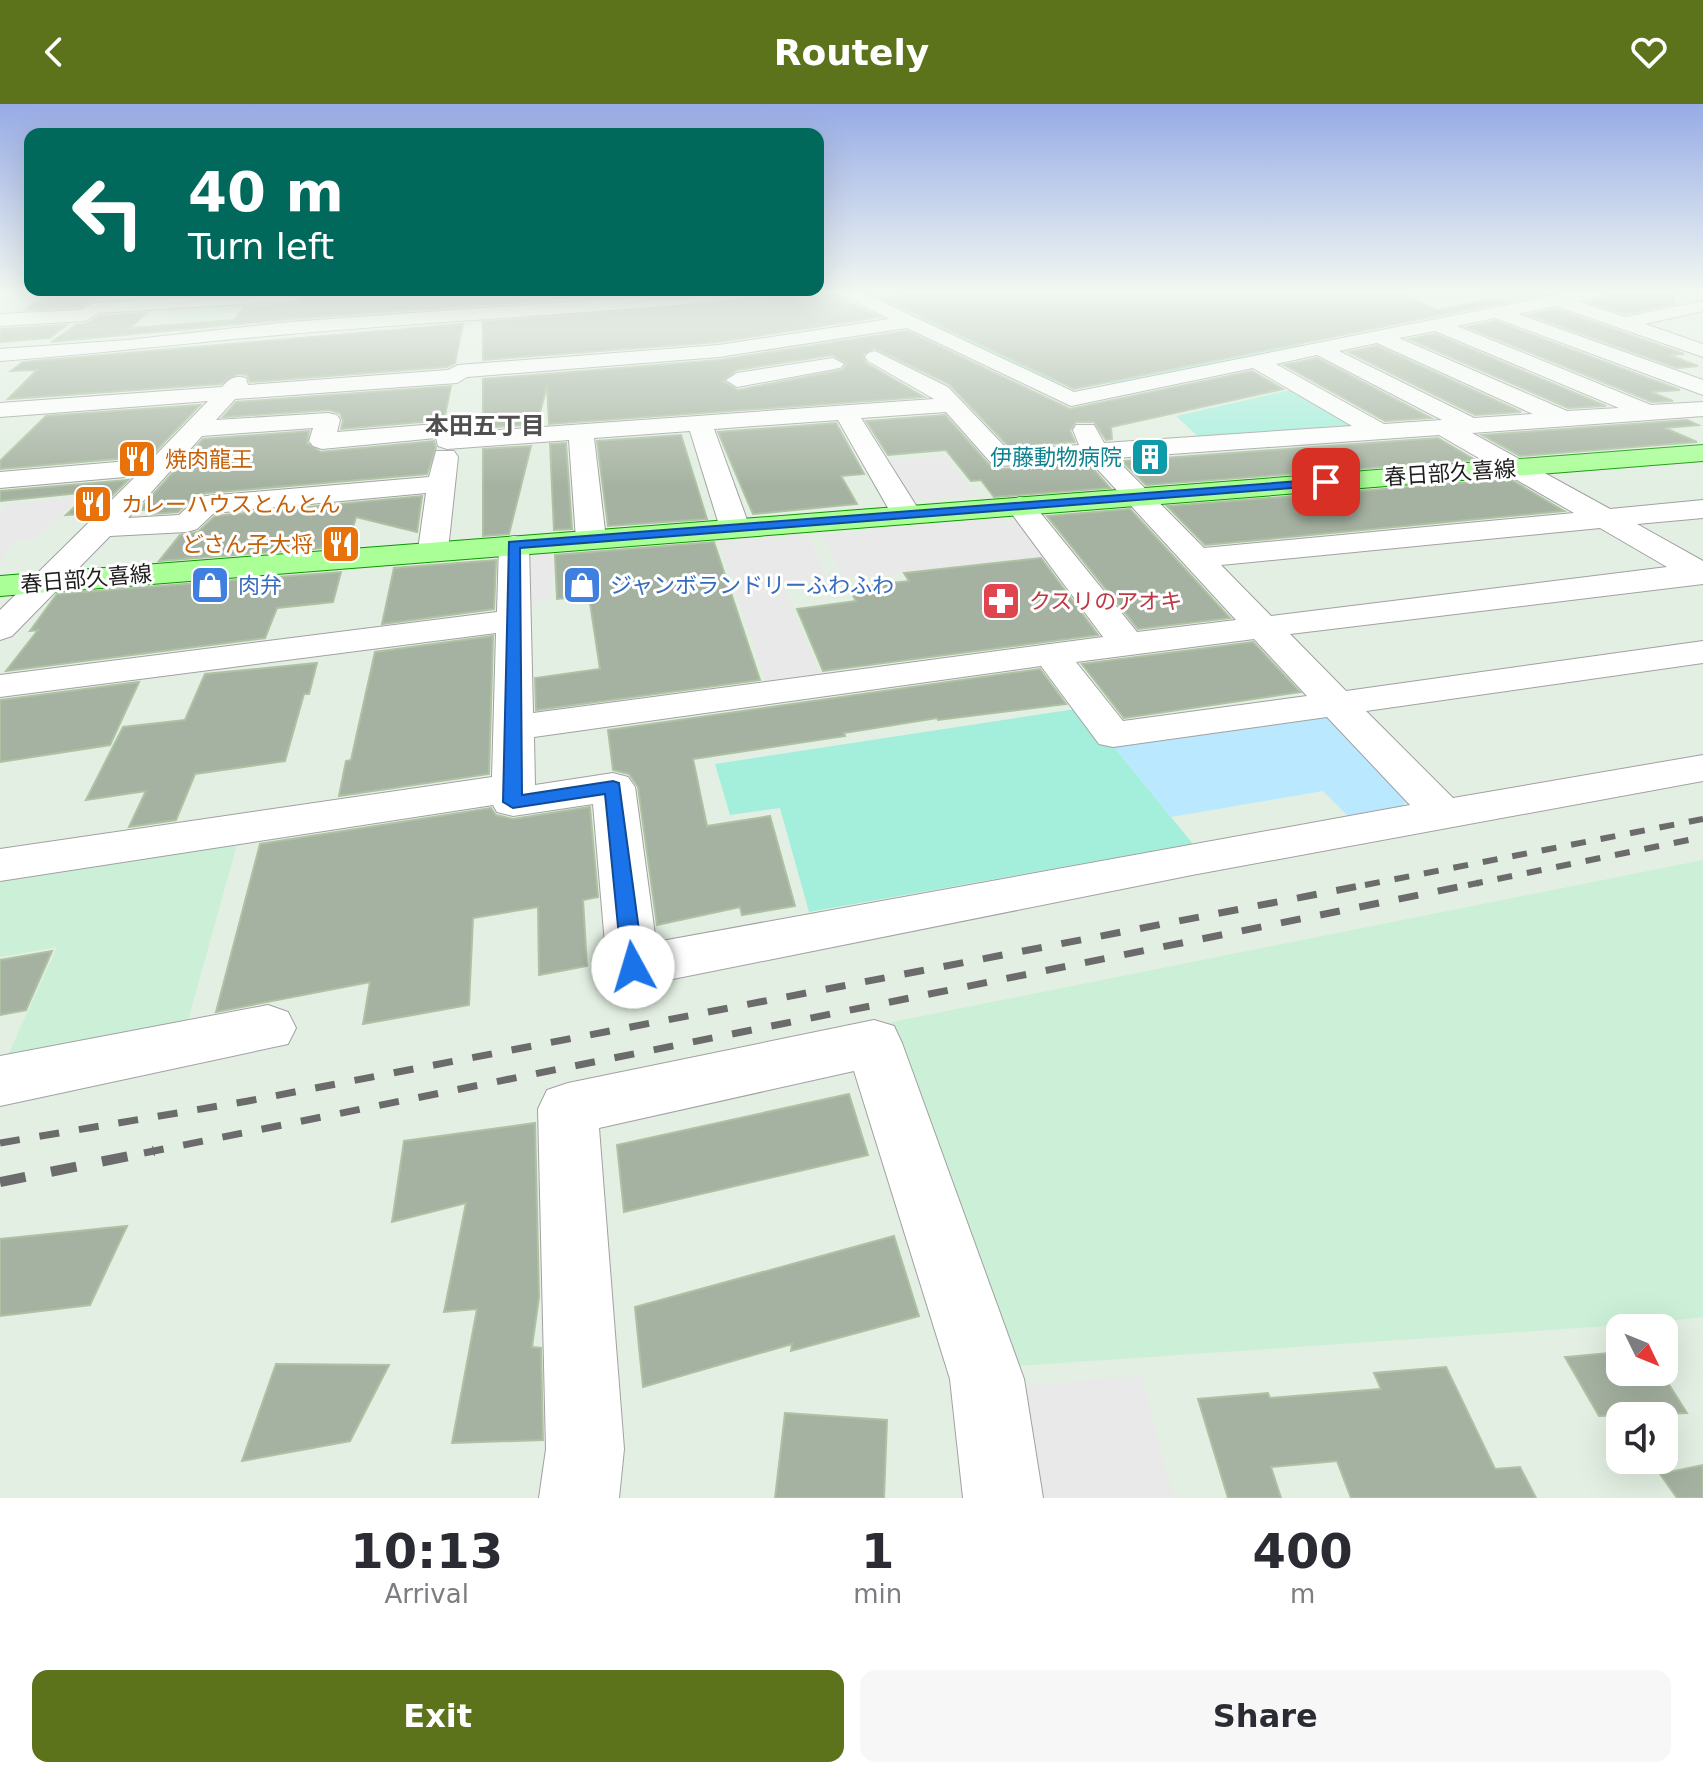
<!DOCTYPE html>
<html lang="en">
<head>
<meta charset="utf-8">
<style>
  :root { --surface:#fff; --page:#f7f7f7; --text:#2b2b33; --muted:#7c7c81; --accent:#5c731c }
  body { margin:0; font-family:"DejaVu Sans","Noto Sans JP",sans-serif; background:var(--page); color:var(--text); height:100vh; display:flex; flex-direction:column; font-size:30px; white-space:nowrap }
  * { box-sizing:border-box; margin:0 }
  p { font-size:26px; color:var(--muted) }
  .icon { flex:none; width:44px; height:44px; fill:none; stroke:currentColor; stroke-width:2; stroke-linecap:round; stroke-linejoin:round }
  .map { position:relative; height:1394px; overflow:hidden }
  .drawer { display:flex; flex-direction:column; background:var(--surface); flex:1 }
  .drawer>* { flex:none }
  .hud { position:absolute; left:24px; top:24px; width:800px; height:168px; border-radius:16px; box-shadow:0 8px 32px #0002; background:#00695c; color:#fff; overflow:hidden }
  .needle { width:52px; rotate:133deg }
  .controls { position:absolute; left:1606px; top:1210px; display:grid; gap:16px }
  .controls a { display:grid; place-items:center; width:72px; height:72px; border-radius:16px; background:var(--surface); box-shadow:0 8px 32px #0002; font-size:40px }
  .pin { position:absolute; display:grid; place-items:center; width:68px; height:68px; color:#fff; margin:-34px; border-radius:16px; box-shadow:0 4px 12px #0006 }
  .me { position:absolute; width:88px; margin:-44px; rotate:354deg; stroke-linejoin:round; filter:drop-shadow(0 0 6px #0008) }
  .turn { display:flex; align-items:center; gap:28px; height:168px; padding:0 32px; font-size:36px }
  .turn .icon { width:104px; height:104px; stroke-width:2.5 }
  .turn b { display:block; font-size:56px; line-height:68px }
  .eta { display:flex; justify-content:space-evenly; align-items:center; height:136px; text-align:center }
  .eta b { font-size:48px; font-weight:700; line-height:56px }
  .action { display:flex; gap:16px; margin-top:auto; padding:16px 32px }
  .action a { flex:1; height:92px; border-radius:16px; background:var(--accent); color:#fff; font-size:32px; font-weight:700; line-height:92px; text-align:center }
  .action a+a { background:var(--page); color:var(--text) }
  header { display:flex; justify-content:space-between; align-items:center; height:104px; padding:0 32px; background:var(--accent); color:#fff; font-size:36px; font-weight:700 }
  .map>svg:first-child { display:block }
  .farmland { fill:#cbf0d7 }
  .grass { fill:#a3efdc }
  .park { fill:#bae8fe }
  .parking { fill:#e9e9e9 }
  .building { fill:#a6b2a1; stroke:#adc2a3; stroke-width:2; fill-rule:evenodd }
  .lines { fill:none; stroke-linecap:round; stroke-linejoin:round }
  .minor-casing { stroke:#a1a1a1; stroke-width:2 }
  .major-casing { stroke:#0c9600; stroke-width:2 }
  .minor { fill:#fff; fill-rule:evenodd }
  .major { fill:#aaff97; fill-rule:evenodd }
  .rail-far2 { stroke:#6b6b6b; stroke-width:6; stroke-dasharray:15 15; stroke-linecap:butt }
  .rail-far1 { stroke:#6b6b6b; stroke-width:7; stroke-dasharray:20 20; stroke-linecap:butt }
  .rail { stroke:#6b6b6b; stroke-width:10; stroke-dasharray:26 26; stroke-linecap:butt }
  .route { fill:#1a73e8; stroke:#114b97; stroke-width:2 }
  .labels { text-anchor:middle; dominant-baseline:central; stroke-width:6; stroke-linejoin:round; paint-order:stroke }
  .far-culture-label { font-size:22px; fill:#0d838f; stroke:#fff; text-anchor:end }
  .far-food-label { font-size:22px; fill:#c56008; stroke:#fff; text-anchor:start }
  .far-street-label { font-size:22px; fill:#1d1d1d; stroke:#fff }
  .far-shop-label { font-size:22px; fill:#366cbe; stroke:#fff; text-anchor:start }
  .far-health-label { font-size:22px; fill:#be3a42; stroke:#fff; text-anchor:start }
  .far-neighbourhood-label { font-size:24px; font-weight:bold; fill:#505050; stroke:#fff }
</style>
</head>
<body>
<header><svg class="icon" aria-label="back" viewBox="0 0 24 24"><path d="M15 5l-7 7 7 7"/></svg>Routely<svg class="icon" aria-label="heart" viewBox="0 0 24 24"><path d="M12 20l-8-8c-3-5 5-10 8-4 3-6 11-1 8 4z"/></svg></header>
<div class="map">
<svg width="1703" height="1394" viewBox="0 0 1703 1394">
  <rect width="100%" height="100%" fill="#e3efe2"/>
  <path class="farmland" d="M140,188H251L247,194L94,203L109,190Z
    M288,194L289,204L221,210L219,230L174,234L186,218H176L177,211L163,213L177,200Z
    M240,730L185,927L3,962L57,843L0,853V769Z
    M1703,756V1213L1652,1219L1000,1263L882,920Z"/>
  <path class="grass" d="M1478,188H1574L1513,200L1498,201L1483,198L1485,195Z
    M880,192L1037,263L1060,276L1049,278L868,194Z
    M1271,229L1306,241L1111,280L1096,274Z
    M1294,285L1357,324L1200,334L1176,312Z
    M1082,604L1193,740L809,808L780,704L730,711L715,660Z"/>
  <path class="park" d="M1323,613L1339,618L1411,692L1401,704L1349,713L1323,687L1171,713L1113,642Z"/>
  <path class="parking" d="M946,352L977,392L908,397L884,356Z
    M79,393L39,433L13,437L0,460V409L8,400Z
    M1000,413L1005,419L1024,417L1047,453L844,475L823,431Z
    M805,427L828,475L783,482L820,570L766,578L718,436Z
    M602,442L605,465L552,471V496L525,499L526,450Z
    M1141,1272L1174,1394H1029L1009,1283Z"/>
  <path class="building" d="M50,188H108L79,203L25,206Z
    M304,188H662L289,215L51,238L76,221L86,220L100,212L147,209L130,224L234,216L244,203L294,200L304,195Z
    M775,188H834L848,197V201L853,200L879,213L719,238L483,256V218L763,196Z
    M932,188H1395L1437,206L1492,195L1505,198L1074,285L884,195Z
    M1610,188H1673L1674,200L1625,210L1590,198L1605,195Z
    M1556,205L1684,250L1669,251L1698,262L1677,264L1529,211Z
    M1495,217L1680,286L1651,288L1673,297L1652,298L1467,223Z
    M463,220L455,259L447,263L250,278L247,271L238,270L221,280L8,295L37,266L11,267L23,258Z
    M67,221L50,234L0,238V225Z
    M907,227L1070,305L1252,267L1283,285L1111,323L1112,335L1106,336L1094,318H1076L1070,327L1075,338L1009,343L949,280L874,244L863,251L866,259L924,293L549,320L547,282L537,320L483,324V275L719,256ZM833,251L847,260L842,266L738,286L723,277L737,266Z
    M1435,230L1606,302L1568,304L1409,235Z
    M1377,242L1521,308L1475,311L1348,248Z
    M1317,254L1431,314L1385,317L1284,261Z
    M451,282L444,316L341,325L343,317L340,309L329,306L223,313L236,298Z
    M200,301L151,352L0,365V357L46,312Z
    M945,311L991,363L1001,365L1088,359L1110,384L994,393L981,376L971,377L946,346L888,351L866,317Z
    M1687,316L1698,321L1665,324L1697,338L1520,352L1482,331Z
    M836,319L864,370L841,372L857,400L753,410L718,328Z
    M309,327L307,339L321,348L434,337L436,344L427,370L206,389L194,393L178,408L150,410L154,405L139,406L203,335Z
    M681,331L707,415L608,422L597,337Z
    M1438,334L1475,356L1146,381L1122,357Z
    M566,339L572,425L554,426L550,340Z
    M531,342L509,430L483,432V345Z
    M1510,375L1564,407L1205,441L1167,402Z
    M128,376L94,409L66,411L90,388L0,397V387Z
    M422,392L417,428L356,413L348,442L159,457L180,431L198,428L215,412Z
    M1130,405L1230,514L1138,525L1047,412Z
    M714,438L760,576L536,606L535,574L600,565L589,492L557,495L555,451Z
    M1041,454L1098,531L823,567L797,505L856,497L849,484L909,477L904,469Z
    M496,456L494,505L382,520L394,464Z
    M341,468L333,498L277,504L265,534L6,567L38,526L30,527L57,490Z
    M493,532L489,670L339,692L346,657L351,656L375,548Z
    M1253,538L1300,588L1124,614L1082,560Z
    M317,559L309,590H304L285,657L195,670L176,716L129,723L146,687L86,696L123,623L185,616L205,570Z
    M1040,565L1066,600L938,616L937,614L844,629L845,632L693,655L707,722L770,712L795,802L742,811L740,803L657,821L638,683L629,670L613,666L608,626Z
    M139,578L110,641L0,658V596Z
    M590,703L598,793L583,796L587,862L539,871L538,803L473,814L469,901L363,920L370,878L216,908L260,740L491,704L496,711L513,715Z
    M52,847L26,906L0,911V856Z
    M849,990L868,1051L624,1108L617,1041Z
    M535,1019L539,1193L532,1243L541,1244L543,1336L452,1339L477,1205L444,1208L466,1099L392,1118L404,1037Z
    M127,1122L90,1201L0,1212V1135Z
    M894,1132L919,1212L791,1247L792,1240L643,1283L635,1203Z
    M1620,1248V1268H1661L1687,1309L1599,1312L1565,1253Z
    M276,1260L389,1261L350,1337L242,1357Z
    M1446,1263L1495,1365L1520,1363L1536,1394H1351L1337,1357L1271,1363L1281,1394H1228L1198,1295L1268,1289L1270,1294L1381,1285L1374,1269Z
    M785,1309L887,1316L884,1394H775Z
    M1703,1361V1394H1677L1660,1370Z"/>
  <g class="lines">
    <g class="minor-casing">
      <path id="minor" d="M269,188H300L303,192L294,197L99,209L85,217L0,222V210L80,206L94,199Z
        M706,188H772L763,193C606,209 448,216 290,230C194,238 97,250 0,257V245L127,236L289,218Z
        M837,188H861L1074,288L1571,188H1607L1604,192L1578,197L1625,213L1703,197V207L1645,220L1703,240V253L1556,202L1518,210L1703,276V291L1495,214L1457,222L1651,301L1703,298V312L1472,329L1610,405L1703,396V414L1637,420L1703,457V480L1290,530L1346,587L1703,537V559L1366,607L1453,694L1703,651V677L1192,771L633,883L614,877L607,863L593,700L513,712L497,708L493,701L0,777V745L492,673L496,529L0,593V571L497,508L499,441L503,434L514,432L525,434L529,441L533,609L1103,533L1006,402L1010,396L1020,393L1030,396L1137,528L1236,516L1089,356L1001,362L992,360L946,308L861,314L922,411L917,417L907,420L897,417L892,411L838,316L714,325L750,424L746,430L735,433L724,430L720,424L690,327L594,334L606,435L602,441L591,444L580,441L576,435L569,336L447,345L438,342L436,334L322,345L313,342L309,337L313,324L202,332L128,414L179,411L196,395L206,392L429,373L436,347H454L458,353L448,446L444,453L433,455L422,453L418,446L426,389L214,409L197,425L187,428L110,432L12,532L0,536V506L136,372L0,384V368L152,355L208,297L0,313V299L222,283C230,274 234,271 246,274L248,281L448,266L458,261L719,241L889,215ZM907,224L1071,302L1253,264L1352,322L1104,339L1094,321H1076L1073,326L1079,341L1008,346L948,283L875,247L868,249L865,253L868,257L934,295L459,329L457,321L448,319L337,328L340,316L337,311L328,309L216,316L235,295L457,279L467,273L719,253ZM1435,227L1619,304L1567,307L1399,234ZM1377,239L1533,310L1474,314L1339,247ZM1317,251L1442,316L1384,320L1276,260ZM1439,331L1574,409L1204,444L1115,354ZM1600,424L1667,463L1271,512L1221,461ZM1254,535L1307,592L1123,617L1076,558ZM1041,562L1099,640L1113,643L1327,613L1410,701L656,838L635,683L628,673L613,669L535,681L534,633Z
        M833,254L844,260L840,264L737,283L726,276L737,269Z
        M268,901L288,908L296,924L288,940L0,1002V952Z
        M874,916L894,922L902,939L1024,1275L1043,1394H963L950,1275L854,967L599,1024L624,1345L619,1394H539L546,1345L538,1005L547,986L568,979Z"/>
    </g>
    <g class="major-casing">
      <path id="major" d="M1703,341V357L0,492V472Z"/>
    </g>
    <use href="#minor" class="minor"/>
    <use href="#major" class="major"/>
    <path class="rail-far2" d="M1365,781L1703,715
      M1468,781L1703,733"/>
    <path class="rail-far1" d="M0,1039L248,997L1375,779
      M144,1049L1478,779"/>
    <path class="rail" d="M0,1078L154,1047"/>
  </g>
  <linearGradient id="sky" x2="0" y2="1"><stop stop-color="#97abe5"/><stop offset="0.49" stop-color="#f2f8f2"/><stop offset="1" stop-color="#f2f8f2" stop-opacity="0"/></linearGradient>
  <rect width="1703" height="383" fill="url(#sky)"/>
  <path class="route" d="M1326,375L1332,378L1330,381L520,444L522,691L613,677L619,679L644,863L640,869L633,871L625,869L622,863L605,690L513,704L503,698L509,438Z"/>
  <defs>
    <g id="building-square" transform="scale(2)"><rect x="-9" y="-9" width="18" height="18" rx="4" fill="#0f9aa8" stroke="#fff"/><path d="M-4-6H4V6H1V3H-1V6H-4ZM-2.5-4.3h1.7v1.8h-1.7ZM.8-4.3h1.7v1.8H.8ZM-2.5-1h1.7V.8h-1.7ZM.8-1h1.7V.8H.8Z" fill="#fff"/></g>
    <g id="restaurant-square" transform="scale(2)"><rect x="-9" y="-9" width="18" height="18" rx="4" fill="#e8710a" stroke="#fff"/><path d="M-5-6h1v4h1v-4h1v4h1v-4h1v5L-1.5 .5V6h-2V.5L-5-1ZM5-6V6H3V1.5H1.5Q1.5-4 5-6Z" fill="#fff"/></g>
    <g id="shop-square" transform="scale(2)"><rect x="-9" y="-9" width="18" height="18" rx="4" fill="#3f7fe0" stroke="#fff"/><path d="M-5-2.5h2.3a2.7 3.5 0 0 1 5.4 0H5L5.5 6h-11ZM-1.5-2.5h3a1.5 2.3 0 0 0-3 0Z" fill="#fff"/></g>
    <g id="pharmacy-square" transform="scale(2)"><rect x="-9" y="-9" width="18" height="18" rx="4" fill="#e0444e" stroke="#fff"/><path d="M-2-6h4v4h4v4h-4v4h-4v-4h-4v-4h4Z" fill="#fff"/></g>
  </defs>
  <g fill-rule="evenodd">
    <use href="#building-square" x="1150" y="353"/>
    <use href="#restaurant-square" x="137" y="355"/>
    <use href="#restaurant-square" x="93" y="400"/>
    <use href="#restaurant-square" x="341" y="440"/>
    <use href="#shop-square" x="210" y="481"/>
    <use href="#shop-square" x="582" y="481"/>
    <use href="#pharmacy-square" x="1001" y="497"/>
  </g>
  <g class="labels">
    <g class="far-culture-label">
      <text x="1122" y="353">伊藤動物病院</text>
    </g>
    <g class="far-food-label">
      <text x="165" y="355">焼肉龍王</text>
      <text x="121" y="400">カレーハウスとんとん</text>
      <text x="313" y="440" text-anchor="end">どさん子大将</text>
    </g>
    <g class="far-street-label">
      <text transform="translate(1450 369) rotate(-4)">春日部久喜線</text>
      <text transform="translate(86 475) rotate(-5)">春日部久喜線</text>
    </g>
    <g class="far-shop-label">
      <text x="238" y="481">肉弁</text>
      <text x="610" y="481">ジャンボランドリーふわふわ</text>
    </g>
    <g class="far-health-label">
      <text x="1029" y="497">クスリのアオキ</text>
    </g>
    <g class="far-neighbourhood-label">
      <text x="485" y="322">本田五丁目</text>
    </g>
  </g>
</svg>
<div class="controls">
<a><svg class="needle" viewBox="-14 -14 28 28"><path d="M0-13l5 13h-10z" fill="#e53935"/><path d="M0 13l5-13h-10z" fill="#7c7c81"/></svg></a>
<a><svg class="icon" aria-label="sound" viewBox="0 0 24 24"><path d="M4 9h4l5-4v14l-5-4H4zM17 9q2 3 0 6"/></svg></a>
</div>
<div class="pin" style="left:1326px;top:378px;background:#d93025"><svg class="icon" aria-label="arrive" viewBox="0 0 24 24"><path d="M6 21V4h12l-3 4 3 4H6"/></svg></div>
<svg class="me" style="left:633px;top:863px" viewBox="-20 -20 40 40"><circle r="19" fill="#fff"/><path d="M0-13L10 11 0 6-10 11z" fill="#1a73e8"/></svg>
<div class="hud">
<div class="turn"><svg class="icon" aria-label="left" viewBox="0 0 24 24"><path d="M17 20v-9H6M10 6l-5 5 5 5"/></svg><div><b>40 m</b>Turn left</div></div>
</div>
</div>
<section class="drawer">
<div class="eta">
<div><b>10:13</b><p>Arrival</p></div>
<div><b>1</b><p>min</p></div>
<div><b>400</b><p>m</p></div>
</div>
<div class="action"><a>Exit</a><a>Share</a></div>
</section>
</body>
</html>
